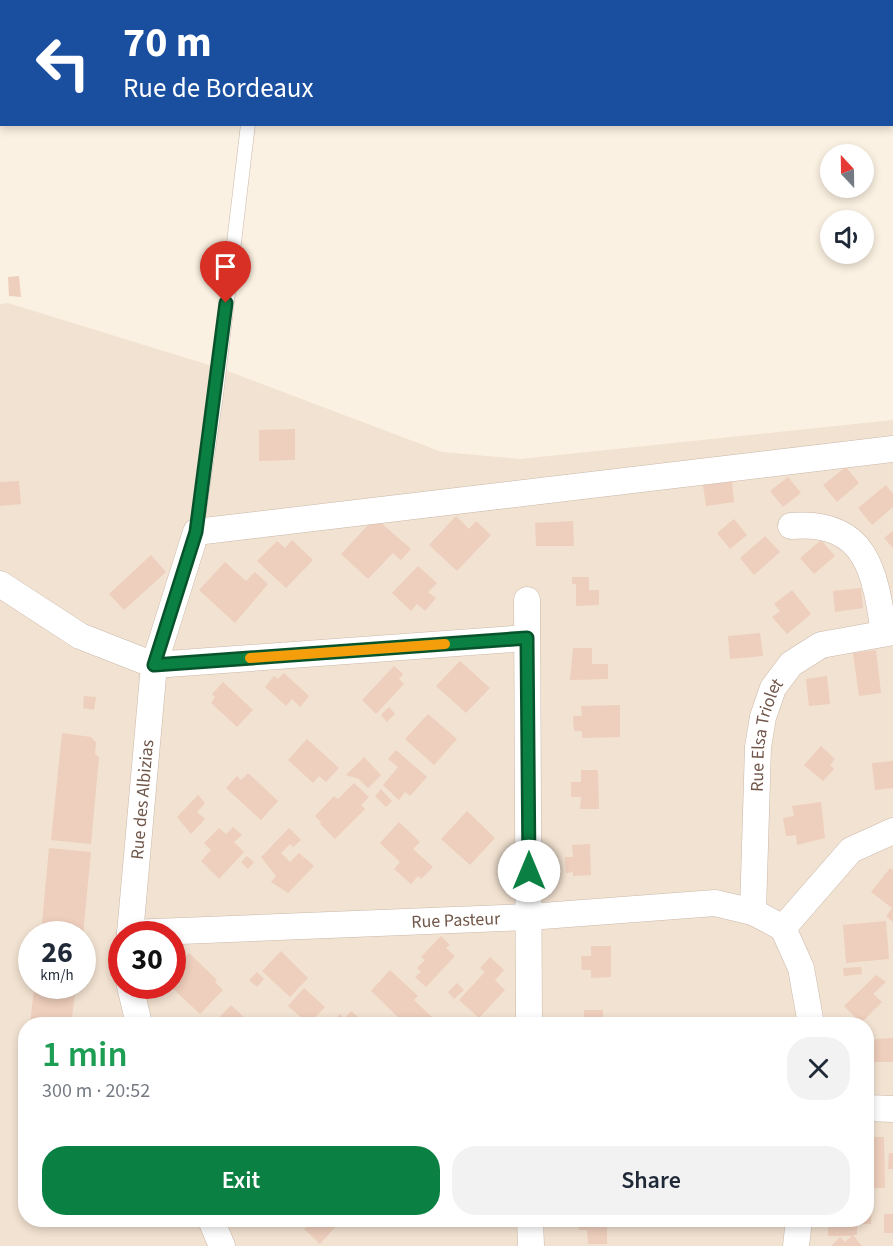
<!DOCTYPE html>
<html lang="en">
<head>
<meta charset="utf-8">
<style>
  :root { --surface:#fff; --page:#f2f2f3; --text:#1f2937; --muted:#747a83; --accent:#0b8043 }
  body { margin:0; font-family:"Source Sans 3",sans-serif; background:var(--page); color:var(--text); height:100vh; display:flex; flex-direction:column; font-size:22px; white-space:nowrap }
  * { box-sizing:border-box; margin:0 }
  p { font-size:20px; color:var(--muted) }
  .icon { flex:none; width:33px; height:33px; fill:none; stroke:currentColor; stroke-width:2; stroke-linecap:round; stroke-linejoin:round }
  .map { position:relative; flex:1; overflow:hidden }
  .side { position:absolute; left:18px; top:1017px; width:856px; height:210px; display:flex; flex-direction:column; background:var(--surface); border-radius:24px; box-shadow:0 3px 9px #0003 }
  .side>* { flex:none }
  .hud { position:absolute; left:0px; top:0px; width:894px; height:126px; box-shadow:0 3px 9px #0003; background:#1a4fa0; color:#fff; overflow:hidden }
  .needle { width:39px; rotate:338deg }
  .fabs { position:absolute; left:820px; top:144px; display:grid; gap:12px }
  .fabs a { display:grid; place-items:center; width:54px; height:54px; border-radius:50%; background:var(--surface); box-shadow:0 3px 9px #0003; font-size:30px }
  .speed { position:absolute; left:18px; top:921px; display:flex; gap:12px; font-size:30px; font-weight:700; text-align:center }
  .speed>* { display:grid; place-content:center; width:78px; height:78px; border-radius:50%; background:var(--surface); box-shadow:0 3px 9px #0003; line-height:1 }
  .speed small { font-size:15px; font-weight:400 }
  .speed .limit { border:9px solid #d22; background:#fff; color:#111 }
  .pin { position:absolute; display:grid; place-items:center; width:51px; height:51px; color:#fff; margin:-62px -26px; border-radius:50% 50% 50% 0; rotate:-45deg; box-shadow:0 0 6px #0007 }
  .pin .icon { rotate:45deg }
  .me { position:absolute; width:66px; margin:-33px; rotate:0deg; stroke-linejoin:round; filter:drop-shadow(0 0 4px #0008) }
  .turn { display:flex; align-items:center; gap:21px; height:126px; padding:0 24px; font-size:27px }
  .turn .icon { width:78px; height:78px; stroke-width:2.5 }
  .turn b { display:block; font-size:42px; line-height:51px }
  .round { display:grid; place-items:center; flex:none; width:63px; height:63px; border-radius:24px; background:var(--page) }
  .head { display:flex; align-items:center; justify-content:space-between; height:102px; padding:0 24px }
  h1 { font-size:36px; font-weight:600; line-height:45px; color:#1e9e55 }
  .button { display:flex; gap:12px; margin-top:auto; padding:12px 24px }
  .button a { flex:1; height:69px; border-radius:24px; background:var(--accent); color:#fff; font-size:24px; font-weight:600; line-height:69px; text-align:center }
  .button a+a { background:var(--page); color:var(--text) }
  .map>svg:first-child { display:block }
  .residential { fill:#f2e2d1; fill-rule:evenodd }
  .building { fill:#eecebc }
  .lines { fill:none; stroke-linecap:round; stroke-linejoin:round }
  .service-casing { stroke:#cbb8aa; stroke-width:15 }
  .minor-casing { stroke:#cbb8aa; stroke-width:27 }
  .service { stroke:#fff; stroke-width:14 }
  .minor { stroke:#fff; stroke-width:26 }
  .route-casing { stroke:#07532c; stroke-width:15 }
  .route { stroke:#0b8043; stroke-width:10 }
  .slow { stroke:#f59e0b; stroke-width:10 }
  .labels { text-anchor:middle; dominant-baseline:central; stroke-width:4.5; stroke-linejoin:round; paint-order:stroke }
  .street-label { font-size:18px; fill:#71574a; stroke:#fef5e8 }
</style>
</head>
<body>
<div class="map">
<svg width="893" height="1246" viewBox="0 0 893 1246">
  <rect width="100%" height="100%" fill="#fbf1e2"/>
  <path class="residential" d="M8,303L222,369L442,452L520,459L893,420V1246H0V304ZM32,934H82V986H32ZM122,934H172V986H122ZM26,1024H867V1220H26Z"/>
  <path class="building" d="M19,276L21,297L9,296L8,277Z
    M295,429V460L259,461V430Z
    M846,467L859,483L837,502L823,485Z
    M788,477L801,493L783,507L770,491Z
    M19,481L21,504L0,506V482Z
    M732,481L734,502L706,506L703,485Z
    M886,485L893,494V507L872,525L858,508Z
    M456,516L469,529L476,521L491,535L457,571L429,545Z
    M734,519L747,535L730,549L717,533Z
    M573,521L574,546H536L535,523Z
    M380,522L411,549L401,560L393,553L368,579L341,554L370,523Z
    M893,531V548L884,538Z
    M765,536L780,552L754,575L740,558Z
    M292,540L313,560L286,588L257,561L277,541L285,548Z
    M821,540L835,556L814,574L800,558Z
    M151,555L166,572L124,610L109,594Z
    M225,562L246,581L255,572L268,584L235,623L199,590Z
    M418,566L437,583L428,592L436,598L425,611L417,604L411,611L392,593Z
    M572,577H589V590H599V605L576,606V584H572Z
    M861,588L863,608L835,612L833,591Z
    M792,590L811,614L787,634L772,617L780,611L774,604Z
    M760,633L763,656L730,659L728,636Z
    M573,648H592V664H608V679L570,680Z
    M876,650L881,693L859,696L853,653Z
    M460,661L490,688L466,713L436,686Z
    M394,666L403,674L399,679L404,684L376,714L362,700Z
    M284,673L309,696L300,707L292,699L286,706L265,687L274,676L278,679Z
    M827,676L830,704L809,706L806,679Z
    M223,682L253,710L237,727L211,703L215,697L212,694Z
    M84,696L96,697L94,710L83,708Z
    M620,705V737L582,738V731H574L573,716H582L581,706Z
    M389,707L395,714L387,722L381,715Z
    M428,714L457,739L434,765L405,739Z
    M62,733L91,737L96,742L95,754L99,757L91,844L51,840Z
    M307,739L339,768L326,782L319,776L313,783L288,760Z
    M821,746L835,759L830,765L834,769L823,781L804,765Z
    M396,750L427,777L410,796L405,792L399,800L383,785L398,767L388,759Z
    M364,757L381,775L368,788L359,779L346,775Z
    M893,761V788L875,790L872,763Z
    M581,770H598L599,809H580L581,797H571V782H581Z
    M248,773L278,801L261,820L226,788L237,776L241,780Z
    M354,783L369,797L361,805L365,809L335,839L320,824L321,822L315,816L334,796L338,799Z
    M381,789L392,801L386,807L375,796Z
    M198,795L205,803L197,812L205,819L191,834L177,817Z
    M821,802L825,838L797,845L796,835L786,836L783,818L794,816L792,806Z
    M467,811L495,838L470,865L441,839Z
    M399,822L420,842L413,849L433,867L421,879L418,876L411,884L394,869L400,862L380,843Z
    M233,827L242,835L234,842L244,852L219,879L201,861L211,850L204,843L219,828L226,834Z
    M289,828L301,840L293,847L290,844L281,853L290,862L299,853L314,866L288,893L271,882L276,876L261,857Z
    M590,844L591,875L573,876V872L566,873L565,857H573L572,845Z
    M49,848L91,852L83,934H41Z
    M247,856L254,862L248,869L241,862Z
    M890,868L893,870V922L886,916L892,908L871,892Z
    M886,921L889,959L846,963L843,925Z
    M441,936L450,945L446,948L455,956L426,987L415,977L421,972L417,968L425,960L421,957Z
    M591,946H611V977L591,978V970H582L581,956H591Z
    M281,951L308,978L290,997L262,971Z
    M189,953L217,980L215,982L223,990L200,1014L170,986H172V971Z
    M490,957L504,970L495,980L505,990L479,1018L459,1000L485,972L480,968Z
    M861,967L862,974L844,976L843,968Z
    M390,970L418,996L414,1000L432,1017L425,1024H391L398,1017L371,991Z
    M257,972L264,979L257,987L249,980Z
    M876,975L886,982L873,994L882,1002L861,1023L844,1006Z
    M457,983L464,990L454,999L448,992Z
    M304,988L325,1007L309,1024L288,1006Z
    M34,989L75,994L71,1024H30Z
    M231,1005L251,1024H213Z
    M584,1010H603V1024H575V1020H584Z
    M351,1011L366,1024L331,1023L340,1014L344,1019Z
    M893,1038V1062H867V1045L876,1039Z
    M22,1096H26V1131L18,1130Z
    M867,1137H884L885,1188H867Z
    M889,1153H893V1169H888Z
    M867,1201H872L871,1224H857V1235H853L862,1246H831L840,1237L845,1242L852,1236H828V1220H867Z
    M884,1214H893V1233H884Z
    M300,1220H335L339,1223L320,1244L304,1229L307,1226Z
    M578,1220H607V1244H588L587,1230H579Z"/>
  <g class="lines">
    <g class="service-casing">
      <path id="service" d="M272,2V0
        M196,532L216,395L248,124"/>
    </g>
    <g class="minor-casing">
      <g id="minor">
        <path d="M791,526C867,520 875,572 884,633"/>
        <path d="M0,584L80,636L154,665L527,638"/>
        <path d="M527,600L529,1024"/>
        <path id="s1" d="M753,912L758,747L763,717L773,688L791,664L821,645L893,632"/>
        <path d="M783,928L851,850L893,831"/>
        <path id="s2" d="M130,933L529,917L715,903L753,912L783,928L801,968L811,1024"/>
        <path id="s3" d="M130,934L154,665L196,532L893,449"/>
        <path d="M130,986L139,1024"/>
        <path d="M867,1108L893,1109"/>
        <path d="M211,1220L222,1246"/>
        <path d="M530,1220L531,1246"/>
        <path d="M796,1246L799,1220"/>
      </g>
    </g>
    <use href="#service" class="service"/>
    <use href="#minor" class="minor"/>
  </g>
  <g class="lines">
    <g class="route-casing">
      <path id="route" d="M226,303L196,532L154,665L527,638L529,871"/>
    </g>
    <use href="#route" class="route"/>
    <path class="slow" d="M250,658L445,644"/>
  </g>
  <g class="labels">
    <g class="street-label">
      <text stroke="none"><textPath href="#s1" startOffset="178">Rue Elsa Triolet</textPath></text>
      <text stroke="none"><textPath href="#s3" startOffset="135">Rue des Albizias</textPath></text>
      <text stroke="none"><textPath href="#s2" startOffset="326">Rue Pasteur</textPath></text>
    </g>
  </g>
</svg>
<div class="fabs">
<a><svg class="needle" viewBox="-14 -14 28 28"><path d="M0-13l5 13h-10z" fill="#e53935"/><path d="M0 13l5-13h-10z" fill="#747a83"/></svg></a>
<a><svg class="icon" aria-label="sound" viewBox="0 0 24 24"><path d="M4 9h4l5-4v14l-5-4H4zM17 9q2 3 0 6"/></svg></a>
</div>
<div class="speed"><div>26<small>km/h</small></div><div class="limit">30</div></div>
<div class="pin" style="left:226px;top:303px;background:#d93025"><svg class="icon" aria-label="arrive" viewBox="0 0 24 24"><path d="M6 21V4h12l-3 4 3 4H6"/></svg></div>
<svg class="me" style="left:529px;top:871px" viewBox="-20 -20 40 40"><circle r="19" fill="#fff"/><path d="M0-13L10 11 0 6-10 11z" fill="#0b8043"/></svg>
<div class="hud">
<div class="turn"><svg class="icon" aria-label="left" viewBox="0 0 24 24"><path d="M17 20v-9H6M10 6l-5 5 5 5"/></svg><div><b>70 m</b>Rue de Bordeaux</div></div>
</div>
<section class="side">
<div class="head"><div><h1>1 min</h1><p>300 m · 20:52</p></div><a class="round"><svg class="icon" aria-label="close" viewBox="0 0 24 24"><path d="M6 6l12 12M18 6L6 18"/></svg></a></div>
<div class="button"><a>Exit</a><a>Share</a></div>
</section>
</div>
</body>
</html>
